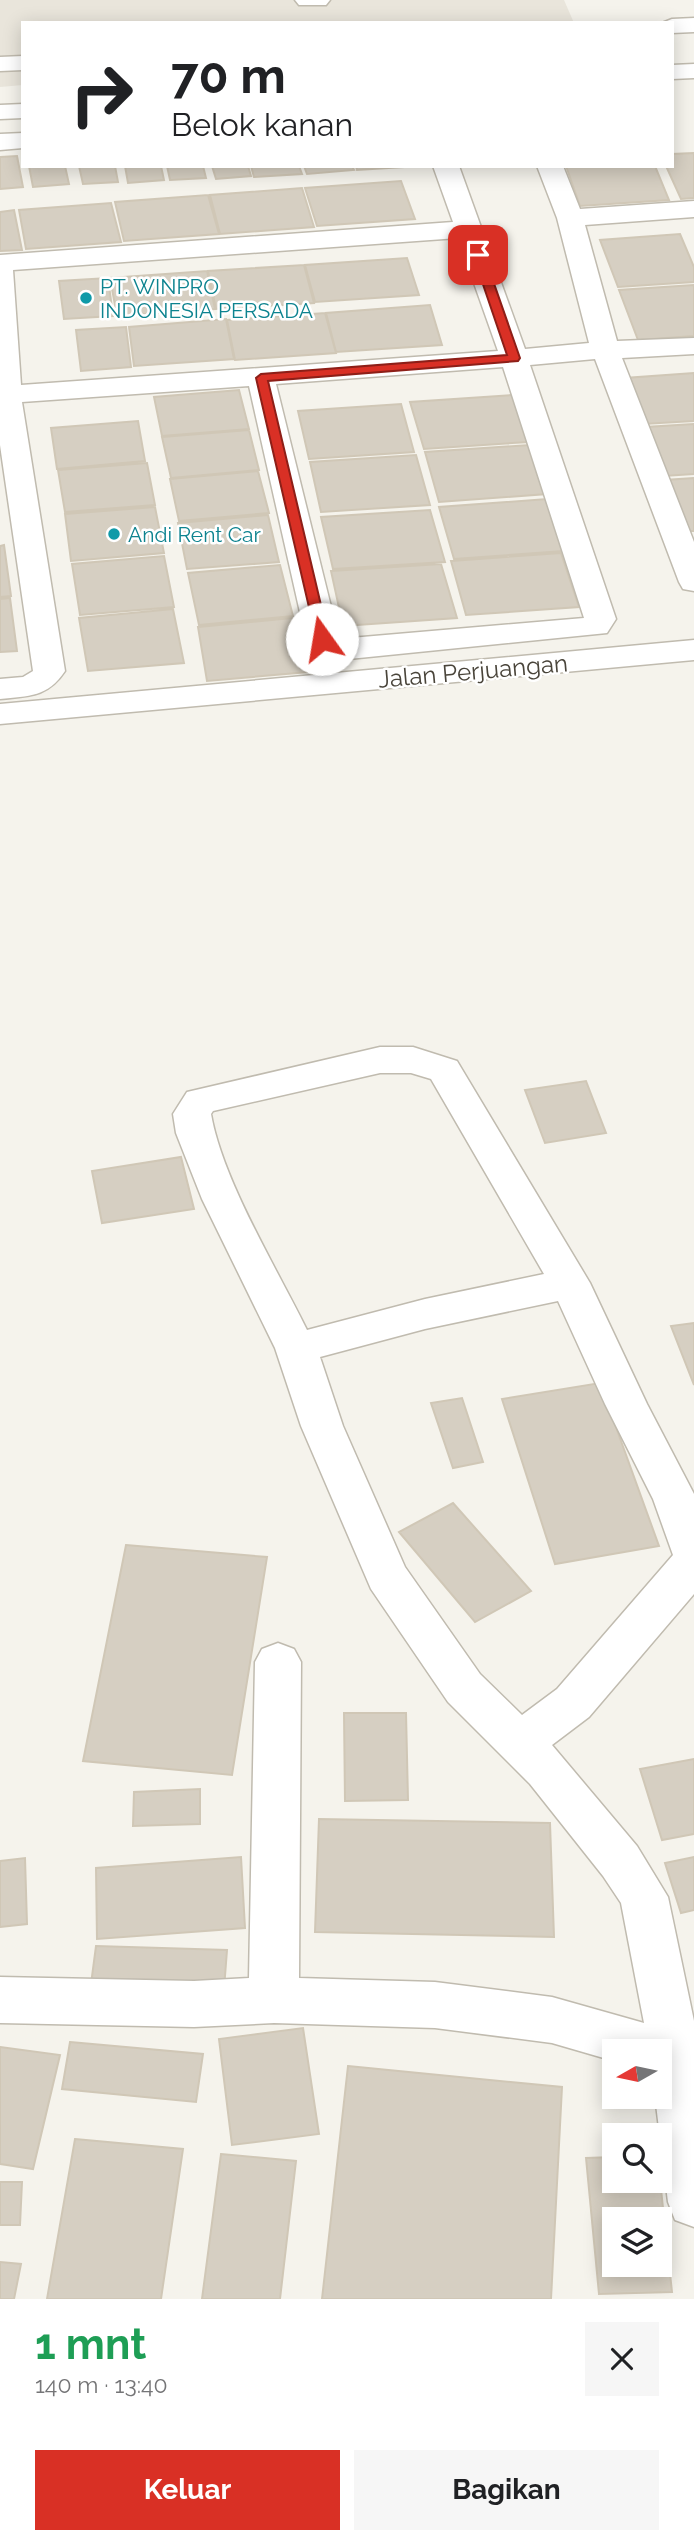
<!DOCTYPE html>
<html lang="id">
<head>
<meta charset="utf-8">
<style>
  :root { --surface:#fff; --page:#f6f6f6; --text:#202124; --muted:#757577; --accent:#d93025 }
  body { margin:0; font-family:Raleway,sans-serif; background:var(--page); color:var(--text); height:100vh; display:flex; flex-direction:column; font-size:26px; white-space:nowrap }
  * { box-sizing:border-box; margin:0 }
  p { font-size:23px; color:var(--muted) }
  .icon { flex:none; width:38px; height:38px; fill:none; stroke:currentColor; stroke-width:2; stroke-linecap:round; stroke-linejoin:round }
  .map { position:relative; height:2299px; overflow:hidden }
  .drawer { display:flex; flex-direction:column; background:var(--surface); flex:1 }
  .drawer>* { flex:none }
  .top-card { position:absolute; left:21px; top:21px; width:653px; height:147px; border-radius:0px; box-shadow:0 4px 18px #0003; background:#fff; color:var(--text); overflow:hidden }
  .needle { width:46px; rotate:261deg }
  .buttons { position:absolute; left:602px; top:2039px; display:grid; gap:14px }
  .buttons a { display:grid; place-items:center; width:70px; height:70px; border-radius:0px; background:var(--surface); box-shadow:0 4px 18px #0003; font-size:35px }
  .pin { position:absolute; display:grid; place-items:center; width:60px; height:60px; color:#fff; margin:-30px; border-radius:14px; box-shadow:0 4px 10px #0006 }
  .me { position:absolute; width:77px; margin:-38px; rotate:347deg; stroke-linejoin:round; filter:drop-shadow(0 0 5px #0008) }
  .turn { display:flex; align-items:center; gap:24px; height:147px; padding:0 35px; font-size:32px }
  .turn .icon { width:91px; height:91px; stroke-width:2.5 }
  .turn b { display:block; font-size:49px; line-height:60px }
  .round { display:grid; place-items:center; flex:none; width:74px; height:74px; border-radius:0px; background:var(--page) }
  .headline { display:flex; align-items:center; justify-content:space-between; height:119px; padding:0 35px }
  h1 { font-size:42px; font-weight:700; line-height:52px; color:#1e9e55 }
  .button { display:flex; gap:14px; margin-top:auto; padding:14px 35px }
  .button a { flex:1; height:80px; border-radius:0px; background:var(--accent); color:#fff; font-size:28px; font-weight:700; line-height:80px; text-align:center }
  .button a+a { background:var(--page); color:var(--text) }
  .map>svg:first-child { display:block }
  .residential { fill:#e9e5db }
  .building { fill:#d6cfc2; stroke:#d0c7b6; stroke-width:2; fill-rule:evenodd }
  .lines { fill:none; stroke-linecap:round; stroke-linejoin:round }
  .minor-casing { stroke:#c0bbaf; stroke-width:3 }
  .minor { fill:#fff; fill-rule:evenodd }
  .route { fill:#d93025; stroke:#8d1f18; stroke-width:2 }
  .culture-dot { fill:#0f9aa8; stroke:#fff; stroke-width:2.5 }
  .labels { text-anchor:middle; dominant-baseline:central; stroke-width:5; stroke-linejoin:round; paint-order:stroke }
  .far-culture-label { font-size:21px; fill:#0d838f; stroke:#fff; text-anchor:start }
  .street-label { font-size:24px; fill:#49443a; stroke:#fff }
</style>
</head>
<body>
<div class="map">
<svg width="694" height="2299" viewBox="0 0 694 2299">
  <rect width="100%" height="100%" fill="#f5f3ec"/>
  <path class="residential" d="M0,0H564L574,23H23V85L0,87Z"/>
  <path class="building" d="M694,153V198L681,199L666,166H672V154Z
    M17,156L23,187L0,189V157Z
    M29,166H65L69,184L33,187Z
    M79,166H115L118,182L83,184Z
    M125,166H161L164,180L128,183Z
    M167,166H203L206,178L170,180Z
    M212,166H248L251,176L216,179Z
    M251,166H299L302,174L254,177Z
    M304,166H352L354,170L307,174Z
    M356,166H404V167L357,170Z
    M566,166H655L669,200L580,206Z
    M401,181L415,219L317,226L305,188Z
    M302,188L314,227L220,234L210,195Z
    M208,195L219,234L124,241L115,202Z
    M111,203L121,242L26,249L19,210Z
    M14,210L22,250L0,251V212Z
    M680,234L694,267V282L618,287L600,240Z
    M407,258L419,295L315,302L305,265Z
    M304,265L314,303L216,309L208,271Z
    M207,271L215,309L117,316L110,278Z
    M108,278L113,316L64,319L59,281Z
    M694,285V336L638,340L619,290Z
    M430,305L442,345L336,352L326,313Z
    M325,313L336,353L235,360L227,320Z
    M226,319L234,359L134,366L129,327Z
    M126,327L131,367L81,371L76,330Z
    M694,373V421L643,424L625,378Z
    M239,390L249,429L162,436L154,397Z
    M513,395L528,442L424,449L410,402Z
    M401,404L414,452L309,459L298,411Z
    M138,421L145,461L57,469L51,428Z
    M694,424V474L664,476L646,427Z
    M249,430L259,470L171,478L162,437Z
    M530,445L547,494L439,502L425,452Z
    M416,455L430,505L321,512L310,462Z
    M147,463L155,505L65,512L58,470Z
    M258,471L269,513L179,521L170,479Z
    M694,478V531H685L665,480Z
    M547,499L564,551L454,559L439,507Z
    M155,507L164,553L71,561L65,514Z
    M430,510L445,562L333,569L321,517Z
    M268,515L279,562L187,569L178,523Z
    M4,545L11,596L0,597V546Z
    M561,553L579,607L466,615L451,561Z
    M164,556L174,607L80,615L72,564Z
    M441,564L457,618L343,626L331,571Z
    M280,565L293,616L199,625L188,573Z
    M10,598L17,651L0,652V599Z
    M173,609L184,663L88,671L79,618Z
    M292,618L308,672L207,681L198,627Z
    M586,1081L606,1133L545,1143L525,1090Z
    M181,1157L194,1209L102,1223L92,1171Z
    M694,1323V1385L671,1326Z
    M600,1383L659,1546L555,1564L502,1399Z
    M462,1398L483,1462L453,1468L431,1403Z
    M453,1503L531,1591L475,1622L399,1532Z
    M126,1545L267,1557L232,1775L83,1761Z
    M344,1713H406L408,1800L345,1801Z
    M694,1759V1834L662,1840L640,1769Z
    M200,1789V1824L133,1826L134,1792Z
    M319,1819L550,1823L554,1937L315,1932Z
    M241,1857L245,1928L97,1939L96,1868Z
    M694,1857V1910L681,1913L665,1863Z
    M25,1858L27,1924L0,1927V1861Z
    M96,1946L227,1950L224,1989L91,1984Z
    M303,2028L319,2134L232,2145L219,2039Z
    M70,2042L203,2054L196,2102L62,2089Z
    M0,2047L60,2055L33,2169L0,2164Z
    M348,2066L562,2087L551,2299H322Z
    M75,2139L183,2149L161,2299H47Z
    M221,2154L296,2161L280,2299H202Z
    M614,2157V2180H660L672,2292L599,2294L586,2158ZM614,2219H660V2264H614Z
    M0,2182H22L20,2225H0Z
    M0,2262L21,2264L14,2299H0Z"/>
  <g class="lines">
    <g class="minor-casing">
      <path id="minor" d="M295,0H330L326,5H299Z
        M694,18V32L672,33V23H662L672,19Z
        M23,56V70L0,71V57Z
        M694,64V78L672,79V65Z
        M23,104V118L0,119V105Z
        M23,133V148L0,150V134Z
        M433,166H459L525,349L589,343L557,218L537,166H563L580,209L694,201V217L585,225L617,341L694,338V354L622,358L694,542V591L683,589L679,582L595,359L530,365L616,619L607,633L339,660L317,653L306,639L249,386L22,402L65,671C48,697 29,696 0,699V679L23,677L33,671L0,445V255L453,222ZM458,238L498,351L21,385L13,270ZM503,367L584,618L339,639L276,384Z
        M694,640V660L0,724V704Z
        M380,1047H413L457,1061L590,1283L647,1404L694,1494V1594L589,1717L552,1745L637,1846L668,1897L694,2021V2227L675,2220L668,2202L655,2096H660V2051H614V2061L552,2043L435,2028L274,2023L194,2027L0,2023V1977L194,1981L249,1978L255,1662L262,1649L278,1643L294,1649L301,1662L299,1978L435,1982L552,1997L644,2023L621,1903L603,1876L530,1784L448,1702L371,1589L301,1426L275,1348L202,1199L176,1133L173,1114L187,1092ZM380,1073H411L431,1079L544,1274L425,1299L307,1330C277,1269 222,1179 211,1114L213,1111ZM558,1301L605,1404L653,1499L673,1555L557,1689L522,1715L480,1674L405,1567L343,1426L320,1357L425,1329Z"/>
    </g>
    <use href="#minor" class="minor"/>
  </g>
  <path class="route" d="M478,252L484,255L520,358L518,361L268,381L329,639L322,643L317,642L256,378L261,374L507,355L473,255Z"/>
  <g class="culture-dot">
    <circle cx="86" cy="298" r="7"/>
    <circle cx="114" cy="534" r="7"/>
  </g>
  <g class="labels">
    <g class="far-culture-label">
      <text x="100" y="286">PT. WINPRO<tspan x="100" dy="24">INDONESIA PERSADA</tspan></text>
      <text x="128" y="534">Andi Rent Car</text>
    </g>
    <g class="street-label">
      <text transform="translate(473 671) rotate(-5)">Jalan Perjuangan</text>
    </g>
  </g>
</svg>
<div class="buttons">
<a><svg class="needle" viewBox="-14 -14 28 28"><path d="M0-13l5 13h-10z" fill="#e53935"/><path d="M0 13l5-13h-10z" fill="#757577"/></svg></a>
<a><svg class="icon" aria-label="search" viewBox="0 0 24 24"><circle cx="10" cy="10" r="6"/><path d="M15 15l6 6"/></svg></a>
<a><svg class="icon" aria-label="layers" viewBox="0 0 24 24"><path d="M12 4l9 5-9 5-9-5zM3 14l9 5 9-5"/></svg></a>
</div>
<div class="pin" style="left:478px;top:255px;background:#d93025"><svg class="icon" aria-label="arrive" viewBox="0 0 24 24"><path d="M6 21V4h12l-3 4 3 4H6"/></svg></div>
<svg class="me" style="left:322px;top:639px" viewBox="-20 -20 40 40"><circle r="19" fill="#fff"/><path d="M0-13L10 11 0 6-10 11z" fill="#d93025"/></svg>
<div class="top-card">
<div class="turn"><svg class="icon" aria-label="right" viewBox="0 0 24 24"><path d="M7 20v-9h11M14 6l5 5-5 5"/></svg><div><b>70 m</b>Belok kanan</div></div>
</div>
</div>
<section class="drawer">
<div class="headline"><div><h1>1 mnt</h1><p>140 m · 13:40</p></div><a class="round"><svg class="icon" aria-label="close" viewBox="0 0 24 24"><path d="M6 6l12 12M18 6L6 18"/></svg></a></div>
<div class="button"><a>Keluar</a><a>Bagikan</a></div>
</section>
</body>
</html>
